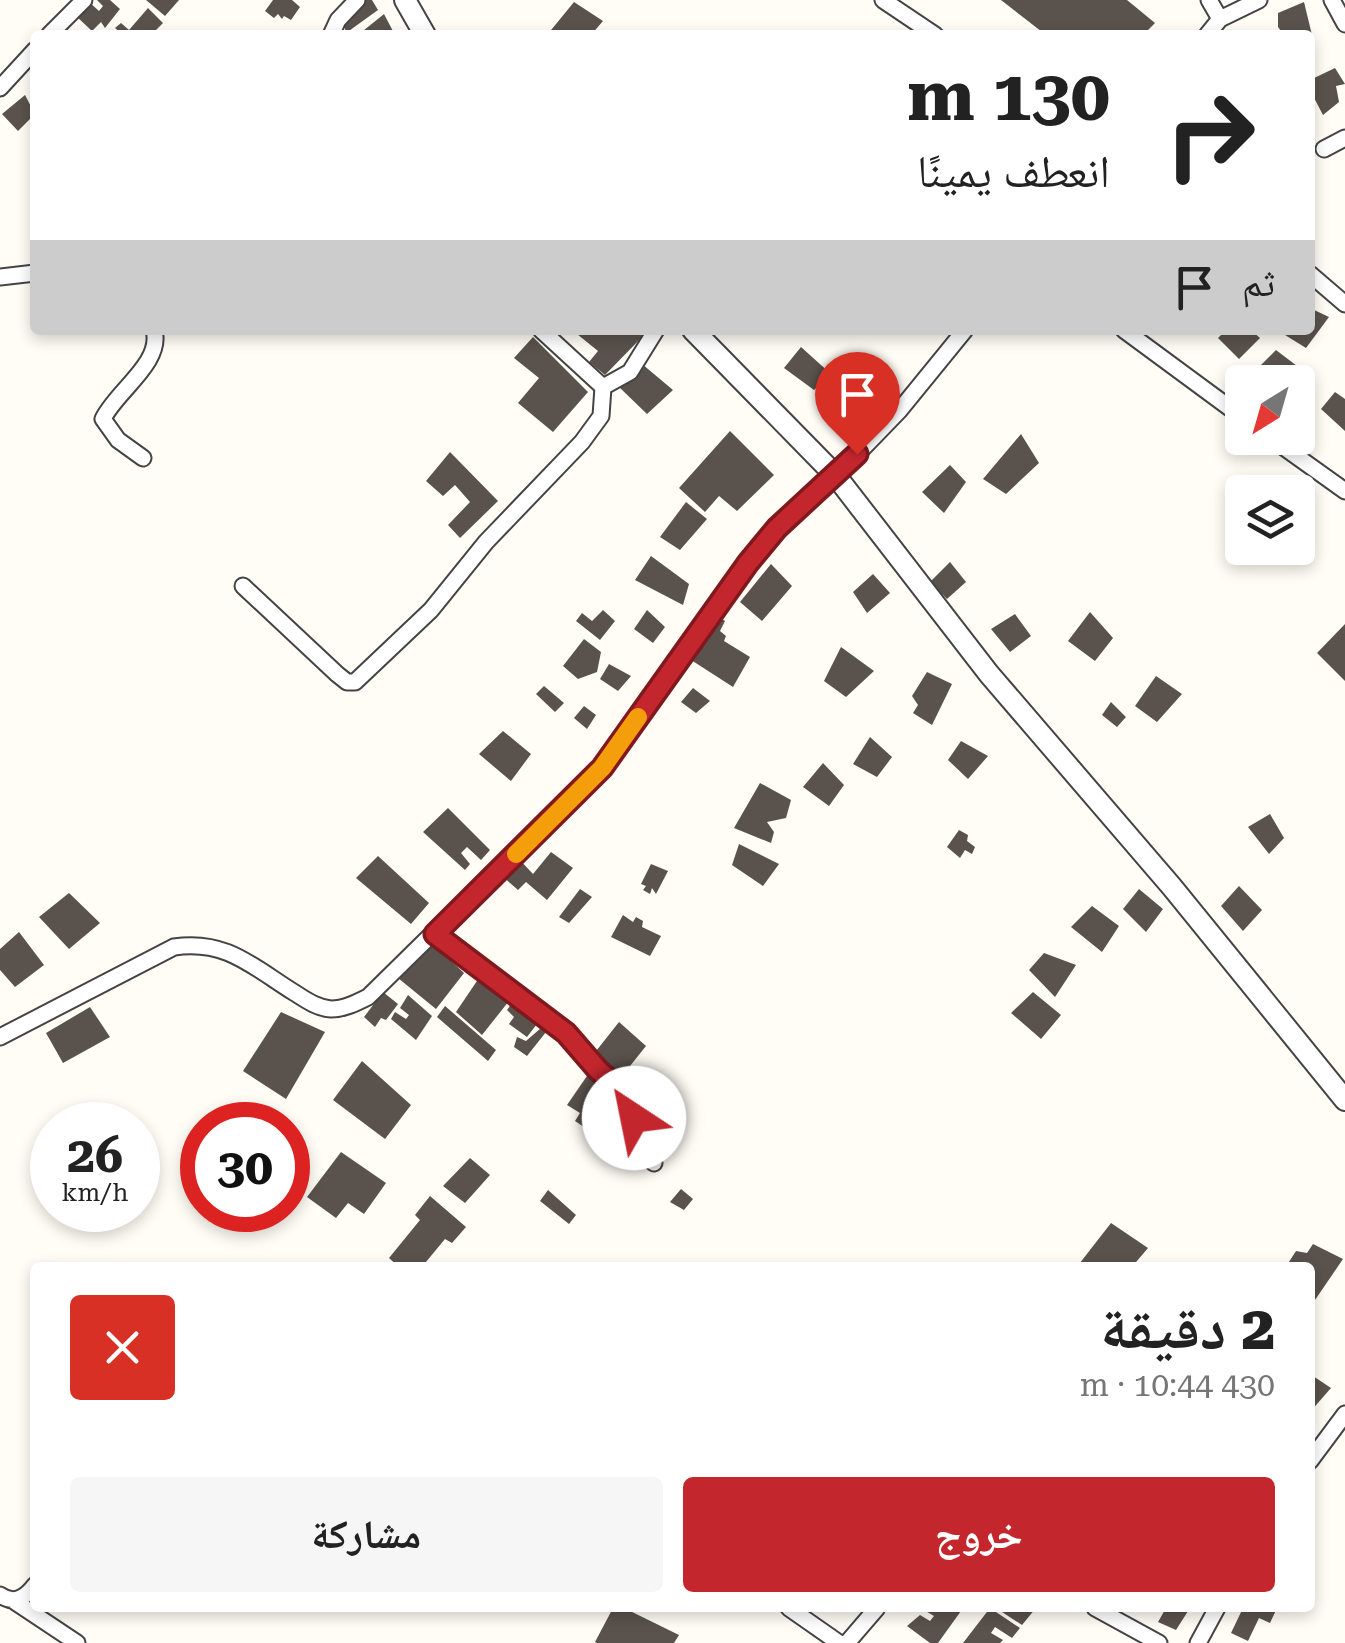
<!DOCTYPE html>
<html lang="ar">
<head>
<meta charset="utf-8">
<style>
  :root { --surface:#fff; --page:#f6f6f6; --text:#222; --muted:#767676; --accent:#c4262e }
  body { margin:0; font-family:"Roboto Serif","Noto Naskh Arabic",serif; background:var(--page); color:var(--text); direction:rtl; height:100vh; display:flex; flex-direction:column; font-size:38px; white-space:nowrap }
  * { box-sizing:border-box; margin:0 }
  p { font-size:32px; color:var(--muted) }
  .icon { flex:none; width:55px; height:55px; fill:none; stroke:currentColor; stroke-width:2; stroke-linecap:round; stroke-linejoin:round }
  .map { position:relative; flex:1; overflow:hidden; direction:ltr }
  .sheet { position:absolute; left:30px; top:1262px; width:1285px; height:350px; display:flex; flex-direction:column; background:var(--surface); border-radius:10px; box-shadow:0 5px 15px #0003; direction:rtl }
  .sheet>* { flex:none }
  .guide { position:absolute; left:30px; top:30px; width:1285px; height:305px; border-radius:10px; box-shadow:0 5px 15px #0003; direction:rtl; background:#fff; color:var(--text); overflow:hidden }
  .needle { width:65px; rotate:217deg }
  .tools { position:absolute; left:1225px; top:365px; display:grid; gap:20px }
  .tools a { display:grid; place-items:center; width:90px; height:90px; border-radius:10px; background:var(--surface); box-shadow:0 5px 15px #0003; font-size:50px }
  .speed { position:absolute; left:30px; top:1102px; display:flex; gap:20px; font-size:50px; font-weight:700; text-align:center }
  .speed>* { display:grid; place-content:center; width:130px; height:130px; border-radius:50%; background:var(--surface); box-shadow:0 5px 15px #0003; line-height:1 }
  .speed small { font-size:25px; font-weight:400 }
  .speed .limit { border:15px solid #d22; background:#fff; color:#111 }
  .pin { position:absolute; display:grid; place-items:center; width:85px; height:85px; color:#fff; margin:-102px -42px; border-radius:50% 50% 50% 0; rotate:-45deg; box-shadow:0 0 10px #0007 }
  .pin .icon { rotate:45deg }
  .me { position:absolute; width:110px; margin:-55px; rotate:326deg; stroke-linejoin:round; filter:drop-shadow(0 0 8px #0008) }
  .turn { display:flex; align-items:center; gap:35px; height:210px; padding:0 40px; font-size:45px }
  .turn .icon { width:130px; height:130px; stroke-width:2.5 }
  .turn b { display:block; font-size:70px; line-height:85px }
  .then { display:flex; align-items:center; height:95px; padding:0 40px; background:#0003; gap:20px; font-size:38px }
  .round { display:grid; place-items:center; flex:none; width:105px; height:105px; border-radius:10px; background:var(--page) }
  .head { display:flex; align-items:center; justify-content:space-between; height:170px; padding:0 40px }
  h1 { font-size:60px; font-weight:800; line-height:75px }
  .button { display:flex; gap:20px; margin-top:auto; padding:20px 40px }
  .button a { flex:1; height:115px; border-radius:10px; background:var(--accent); color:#fff; font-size:40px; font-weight:800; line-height:115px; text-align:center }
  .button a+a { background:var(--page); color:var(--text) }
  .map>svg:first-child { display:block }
  .building { fill:#5a524d }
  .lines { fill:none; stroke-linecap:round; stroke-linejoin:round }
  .minor-casing { stroke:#444; stroke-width:19 }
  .tertiary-casing { stroke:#444; stroke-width:24 }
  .minor { stroke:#fff; stroke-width:15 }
  .tertiary { stroke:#fff; stroke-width:20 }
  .route-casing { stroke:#7f191e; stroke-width:25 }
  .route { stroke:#c4262e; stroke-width:18 }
  .slow { stroke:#f59e0b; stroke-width:18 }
</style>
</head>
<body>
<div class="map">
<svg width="1345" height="1643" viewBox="0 0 1345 1643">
  <rect width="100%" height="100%" fill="#fffdf5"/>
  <path class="building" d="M97,0H110L120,9L105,28L101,22L92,31L76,16L89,2L99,11L103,6Z
    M146,0H179L165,16Z
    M273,0H292L300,7L291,20L284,16L282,19L278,14L274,18L265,11Z
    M359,0H372L378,10L346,33L343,20Z
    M1001,0H1127L1155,23L1143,35H1046Z
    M574,2L603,21L591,35H547Z
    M1304,2L1312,35H1284L1278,27V13Z
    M148,8L163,23L151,35H123L115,28L121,23L129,30Z
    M384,14L395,35H358Z
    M1335,68L1345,84L1336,86L1339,102L1323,115L1310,90V80Z
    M25,95L35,114L18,131L2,114Z
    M1310,308L1329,317L1306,348L1277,330H1310Z
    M572,330H634L643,336L605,375L589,362L598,351Z
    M1226,330H1251L1260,338L1239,359L1218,338Z
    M533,337L588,392L553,432L518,403L539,378L514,358Z
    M801,347L831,374L814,390L784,368Z
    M1276,350L1297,366L1284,382H1269L1255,371Z
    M642,364L673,390L647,414L618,386Z
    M844,388L865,403L841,426L820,410Z
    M1335,392L1345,399V431L1321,409Z
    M730,431L774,475L737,511L719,496L705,512L679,488Z
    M1021,434L1039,463L1006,494L983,479Z
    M450,452L498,501L460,538L448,525L470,502L455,485L443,496L426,481Z
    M950,465L966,482L944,513L922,492Z
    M686,502L707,519L680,550L660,537Z
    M651,556L689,584L683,605L635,580Z
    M950,562L966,582L947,599L930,582Z
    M771,564L792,586L762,621L740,602Z
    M873,574L890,593L867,613L853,592Z
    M603,610L615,621L600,640L576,621L582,613L592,621Z
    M647,610L665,627L653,643L634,629Z
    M1090,612L1113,638L1095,661L1068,641Z
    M1015,614L1031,636L1010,652L991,629Z
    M717,615L725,621L720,631L726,636L724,641L750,657L733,687L688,658Z
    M1345,624V681L1317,653Z
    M584,639L601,652L597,672L578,679L563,666Z
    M841,647L874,671L846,697L824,681Z
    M609,664L631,676L618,691L600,679Z
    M927,672L952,684L932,725L913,713L918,705L912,696Z
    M1156,676L1182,694L1157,722L1135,706Z
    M544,686L564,703L555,712L536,694Z
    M693,688L710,701L696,713L681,702Z
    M1111,702L1126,717L1117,727L1102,715Z
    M584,706L596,715L587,729L574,718Z
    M503,731L531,754L511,781L479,754Z
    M870,737L892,757L877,777L853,764Z
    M961,741L988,756L968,779L948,760Z
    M823,763L844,785L829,806L803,787Z
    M760,783L791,800L786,818L767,822L774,832L771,843L734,828Z
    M448,808L490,850L481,860L467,847L461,853L470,864L465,870L423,832Z
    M1270,814L1284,838L1269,854L1248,827Z
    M959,830L968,835L967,841L975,847L972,854L965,850L960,858L947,847Z
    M739,844L779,864L763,886L732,865Z
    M551,852L573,868L547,900L526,882L518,890L501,875L518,858L533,874Z
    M378,856L429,903L411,924L356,878Z
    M651,864L668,871L656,894L652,888L650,894L643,890L646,886L641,884Z
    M1239,886L1262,910L1243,931L1221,906Z
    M580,889L592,897L569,923L559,917Z
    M1139,889L1163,909L1146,932L1123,909Z
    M69,893L100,923L69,949L39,917Z
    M1092,906L1119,926L1102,952L1071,927Z
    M623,915L633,922L636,917L643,921L642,927L661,936L650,956L611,937Z
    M19,932L44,965L15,987L0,970V949Z
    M431,942L464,973L436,1009L398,978Z
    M1044,953L1076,965L1055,997L1029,970Z
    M479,978L509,1001L482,1035L456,1012Z
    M383,992L398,1004L386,1020L381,1018L375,1027L364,1017Z
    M1033,992L1061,1015L1041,1039L1011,1013Z
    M408,995L432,1016L416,1040L391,1019L395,1012L406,1019L409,1015L400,1008Z
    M514,1000L540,1020L527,1037L509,1024L514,1017L507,1010Z
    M445,1006L496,1050L488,1061L437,1017Z
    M90,1007L110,1037L63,1063L46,1033Z
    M281,1012L325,1032L286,1099L243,1071Z
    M619,1022L646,1046L622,1076L593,1055Z
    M541,1028L546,1032L527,1056L514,1047L517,1037L526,1041Z
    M362,1061L411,1105L385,1139L333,1100Z
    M587,1076L603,1085L600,1093L610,1098L587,1129L575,1121L580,1113L567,1105Z
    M341,1152L386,1183L364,1214L348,1203L336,1218L307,1197Z
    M470,1158L490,1175L465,1203L443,1186Z
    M681,1189L693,1199L684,1210L670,1202Z
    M548,1190L576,1215L569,1224L540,1201Z
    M430,1196L466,1227L452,1243L445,1239L421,1268H400L389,1258L420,1220L415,1215Z
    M1111,1223L1148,1248L1131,1268H1076Z
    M1313,1244L1343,1259L1315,1300L1310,1297V1268H1285L1296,1251L1307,1253Z
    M1310,1374L1331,1388L1310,1412Z
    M613,1608H624L679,1635L674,1643H597L595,1642Z
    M926,1608H956L961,1611L938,1643H930L907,1626L920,1615L930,1621L934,1616L924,1610Z
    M990,1608L1020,1628L1012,1638L995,1627L991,1633L1003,1640L1000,1643H963Z
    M996,1608H1036L1022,1625Z
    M1166,1608H1190L1176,1630L1158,1622Z
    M1243,1608H1277L1270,1623L1259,1618L1248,1641L1231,1633Z"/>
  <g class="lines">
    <g class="minor-casing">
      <path id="minor" d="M883,0L935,35
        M1209,0L1220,19
        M1332,0L1345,24
        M49,35L84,0
        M331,35L338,20L357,0
        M1207,35L1220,19L1259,0
        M0,88L35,50
        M1324,149L1345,138
        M1310,274L1345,304
        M0,277L35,273
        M541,330L603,387
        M1124,330L1242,417
        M1271,438L1345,491
        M143,458L118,440L103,419C116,391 163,363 154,330
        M243,586L337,674L347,682H355L431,610L486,542L582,442L601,416L603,387L630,372L656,330
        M435,933L566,1033L598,1070L634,1101C643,1136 614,1133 654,1163
        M0,1037L174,947C226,939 253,967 295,993C306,1000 317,1008 331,1009C344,1009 356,1003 368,997L602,767L748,563L777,528L836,476L899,411L965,330
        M1310,1461L1345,1414
        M0,1595C14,1605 25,1598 35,1585
        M14,1601L77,1643
        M789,1608L839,1643
        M1095,1608L1159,1643
        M847,1643L877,1608
        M1198,1643L1217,1608"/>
    </g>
    <g class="tertiary-casing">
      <path id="tertiary" d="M405,0L425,35
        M693,330L836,476L989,674L1172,887L1345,1100"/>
    </g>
    <use href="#minor" class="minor"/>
    <use href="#tertiary" class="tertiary"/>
  </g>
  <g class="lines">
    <g class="route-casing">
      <path id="route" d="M634,1118V1101L598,1070L566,1033L435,934L602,768L748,563L777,528L857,454"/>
    </g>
    <use href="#route" class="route"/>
    <path class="slow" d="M516,854L602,768L638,717"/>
  </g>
</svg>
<div class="tools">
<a><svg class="needle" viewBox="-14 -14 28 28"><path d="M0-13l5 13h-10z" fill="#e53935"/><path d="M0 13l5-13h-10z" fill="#767676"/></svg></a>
<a><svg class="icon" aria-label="layers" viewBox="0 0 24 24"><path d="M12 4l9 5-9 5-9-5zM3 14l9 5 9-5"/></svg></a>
</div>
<div class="speed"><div>26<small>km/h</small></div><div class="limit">30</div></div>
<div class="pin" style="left:857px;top:454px;background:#d93025"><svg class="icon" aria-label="arrive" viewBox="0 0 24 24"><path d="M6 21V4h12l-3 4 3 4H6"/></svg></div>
<svg class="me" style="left:634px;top:1118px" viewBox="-20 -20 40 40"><circle r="19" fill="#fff"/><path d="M0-13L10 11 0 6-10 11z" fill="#c4262e"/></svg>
<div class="guide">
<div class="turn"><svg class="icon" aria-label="right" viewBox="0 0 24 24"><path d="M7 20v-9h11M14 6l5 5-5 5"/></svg><div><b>130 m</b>انعطف يمينًا</div></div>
<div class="then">ثم<svg class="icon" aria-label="arrive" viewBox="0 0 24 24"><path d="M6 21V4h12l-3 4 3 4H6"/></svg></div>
</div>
<section class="sheet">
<div class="head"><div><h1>2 دقيقة</h1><p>430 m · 10:44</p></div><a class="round" style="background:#d93025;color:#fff"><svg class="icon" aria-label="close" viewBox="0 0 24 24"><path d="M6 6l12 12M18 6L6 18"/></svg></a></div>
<div class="button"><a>خروج</a><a>مشاركة</a></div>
</section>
</div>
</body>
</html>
